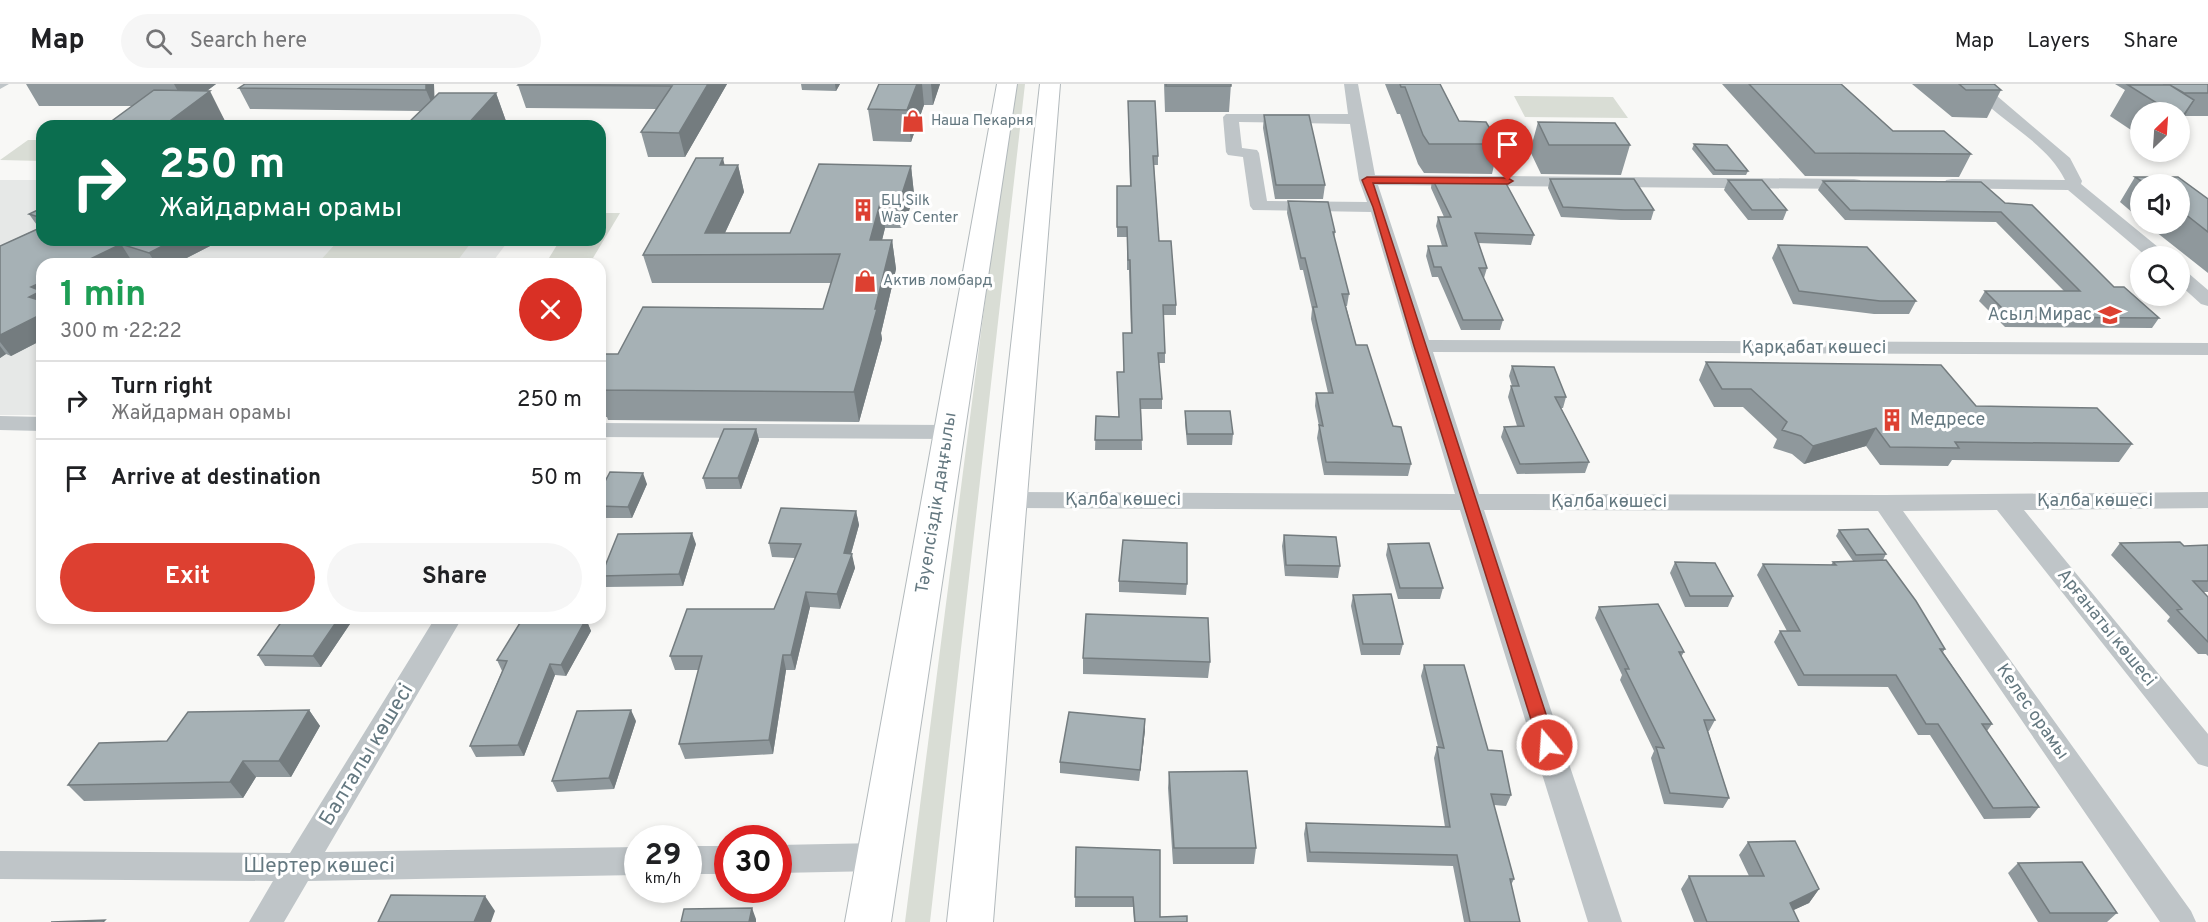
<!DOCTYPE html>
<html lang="en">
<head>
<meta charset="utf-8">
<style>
  :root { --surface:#fff; --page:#f6f6f6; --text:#202124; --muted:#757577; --line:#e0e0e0; --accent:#dd4031 }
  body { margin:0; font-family:Overpass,sans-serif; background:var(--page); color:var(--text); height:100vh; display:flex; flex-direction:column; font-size:22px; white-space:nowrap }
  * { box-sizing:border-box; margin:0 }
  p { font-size:20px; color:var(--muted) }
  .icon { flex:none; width:33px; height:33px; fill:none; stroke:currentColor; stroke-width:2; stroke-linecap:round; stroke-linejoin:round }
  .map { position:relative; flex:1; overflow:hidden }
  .drawer { position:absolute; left:36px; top:174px; width:570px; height:366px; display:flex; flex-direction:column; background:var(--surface); border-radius:18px; box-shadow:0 3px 9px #0003 }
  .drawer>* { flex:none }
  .guide { position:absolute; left:36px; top:36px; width:570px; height:126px; border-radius:18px; box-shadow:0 3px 9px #0003; background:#0b6e4f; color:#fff; overflow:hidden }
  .needle { width:39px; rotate:25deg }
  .fabs { position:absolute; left:2130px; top:18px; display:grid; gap:12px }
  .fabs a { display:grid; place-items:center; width:60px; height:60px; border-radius:50%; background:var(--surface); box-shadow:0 3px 9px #0003; font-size:30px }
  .speed { position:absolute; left:624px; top:741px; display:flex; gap:12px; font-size:30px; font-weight:700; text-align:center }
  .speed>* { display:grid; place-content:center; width:78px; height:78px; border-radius:50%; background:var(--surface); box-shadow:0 3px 9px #0003; line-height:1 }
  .speed small { font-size:15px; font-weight:400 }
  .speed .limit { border:9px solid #d22; background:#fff; color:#111 }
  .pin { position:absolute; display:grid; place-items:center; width:51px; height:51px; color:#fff; margin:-62px -26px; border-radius:50% 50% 50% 0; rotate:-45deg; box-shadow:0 0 6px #0007 }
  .pin .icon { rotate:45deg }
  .me { position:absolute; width:66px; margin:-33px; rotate:342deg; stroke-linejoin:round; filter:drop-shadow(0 0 4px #0008) }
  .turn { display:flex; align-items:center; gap:21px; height:126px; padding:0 24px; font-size:27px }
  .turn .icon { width:78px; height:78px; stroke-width:2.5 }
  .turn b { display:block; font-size:42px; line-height:51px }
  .round { display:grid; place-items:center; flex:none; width:63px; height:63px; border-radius:32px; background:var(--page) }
  .summary { display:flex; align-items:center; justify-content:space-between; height:102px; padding:0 24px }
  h1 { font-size:36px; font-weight:700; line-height:45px; color:#1e9e55 }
  .cta { display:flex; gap:12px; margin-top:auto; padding:12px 24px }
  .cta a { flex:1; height:69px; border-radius:36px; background:var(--accent); color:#fff; font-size:24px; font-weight:700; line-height:69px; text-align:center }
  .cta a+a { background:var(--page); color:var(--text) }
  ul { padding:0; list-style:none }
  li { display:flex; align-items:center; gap:18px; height:78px; padding:0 24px; border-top:2px solid var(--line) }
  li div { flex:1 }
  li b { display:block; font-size:22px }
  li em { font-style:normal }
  header { display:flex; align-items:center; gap:36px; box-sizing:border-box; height:84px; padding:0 30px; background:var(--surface); border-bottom:2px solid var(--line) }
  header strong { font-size:28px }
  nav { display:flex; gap:33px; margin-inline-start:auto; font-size:21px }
  .search { width:420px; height:54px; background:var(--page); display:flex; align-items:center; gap:15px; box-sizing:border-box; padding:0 21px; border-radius:33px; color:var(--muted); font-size:22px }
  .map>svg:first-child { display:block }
  .built { fill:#e6e8e7 }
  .green { fill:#d9ddd5 }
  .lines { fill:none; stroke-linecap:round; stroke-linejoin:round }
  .secondary-casing { stroke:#b2b9bc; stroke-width:2 }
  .street { fill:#bfc5c8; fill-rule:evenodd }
  .secondary { fill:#fff; fill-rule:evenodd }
  .wall { fill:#8f989c }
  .shaded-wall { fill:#747c7f }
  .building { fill:#a6b1b5; stroke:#747c7f; stroke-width:1.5 }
  .route { fill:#dd4031; stroke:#902a20; stroke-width:1.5 }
  .labels { text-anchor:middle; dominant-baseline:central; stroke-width:6; stroke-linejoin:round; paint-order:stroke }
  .far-poi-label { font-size:15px; fill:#647880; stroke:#fff; text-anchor:start }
  .poi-label { font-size:18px; fill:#647880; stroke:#fff; text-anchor:end }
  .street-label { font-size:18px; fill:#647880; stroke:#fff }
  .near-street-label { font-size:21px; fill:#647880; stroke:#fff }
</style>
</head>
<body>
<header>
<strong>Map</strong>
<div class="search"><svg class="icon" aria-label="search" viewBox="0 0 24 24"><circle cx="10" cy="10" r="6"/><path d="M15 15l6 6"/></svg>Search here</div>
<nav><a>Map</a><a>Layers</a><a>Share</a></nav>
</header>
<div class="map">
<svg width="2208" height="838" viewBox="0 0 2208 838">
  <rect width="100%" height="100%" fill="#f8f8f6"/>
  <path class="built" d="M0,96H42V156H509L491,180H42V331H0Z"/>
  <path class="green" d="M1013,0H1025L930,838H905Z
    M1514,12L1613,13L1628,34L1525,33Z
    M290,37H383L378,42H284Z
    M28,56H42V77L0,76Z
    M600,129H620L593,174H549L560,156H600Z
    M339,156H473L455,180H317Z"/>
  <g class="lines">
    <g class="secondary-casing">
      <path id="secondary" d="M997,0H1017L891,838H845Z
        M1040,0H1060L993,838H947Z"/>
    </g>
    <path class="street" d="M0,0H9L0,5Z
      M1344,0H1358L1375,91L1854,95L1860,96L1862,100L1860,104L1854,105L1378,101L1429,256L2208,259V271L1433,268L1479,410L1885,411L2208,408V424L2024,426L2208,650V683L2198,680L1997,426L1903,427L2191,827L2196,838H2160L1878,427L1484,426L1622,838H1588L1460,426L1010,424L1002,422L998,416L1002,410L1010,408L1455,410L1371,128L1253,126L1250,122L1243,73L1228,71L1226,68L1223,33L1226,30H1348ZM1239,38L1350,40L1359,96L1367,118L1267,117L1259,69L1257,66L1242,64Z
      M1967,0H1983L2070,74L2082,97L2081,100L2164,168L2166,172H2146L2068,106L1946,104L1944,100L1946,96L1952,95L2065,96C2046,56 1994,35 1967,0Z
      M2180,186L2187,188L2208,206V222L2201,220L2180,201Z
      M0,332L42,333V347L0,346Z
      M600,339L949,341L957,343L960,348L957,353L949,355L600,353Z
      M435,534H462L325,768L638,763V791L308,797L284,838H249L273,797L0,795V767L290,769Z
      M878,759L889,763L894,773L889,783L878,787L778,789V761Z
      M688,762H728V790H688Z"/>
    <use href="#secondary" class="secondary"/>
  </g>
  <path class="wall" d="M26,0H216L207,7L225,37L220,42H111L109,39L132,22H39Z
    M245,0H434V13L496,9L507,40L505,42H406L420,27L250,25L239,4Z
    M727,0L685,73H648L641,48L657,25L526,24L518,1Z
    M801,0H840L836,7L802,6Z
    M879,0H940L933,21H924L911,58L873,57L868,25Z
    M1164,0H1231L1229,28H1165Z
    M1385,0H1440L1459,37L1499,60L1492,90L1424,89L1418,80L1400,30H1397Z
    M1722,0H1841L1893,47L1971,70L1959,93L1805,92Z
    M1912,0H1994L2001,6L1987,34L1952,33Z
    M2115,0H2208V32H2184L2180,40V28H2140V52L2110,32L2125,6Z
    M1128,17L1158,72V81H1154L1159,157L1176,221V231H1163L1165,269V279H1159L1162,315V325H1141L1142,366H1095L1096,332L1119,333L1117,288H1123L1131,249L1129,186H1127V153H1117V102H1130Z
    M1264,31L1325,101L1323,115H1275L1263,44Z
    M1538,38L1630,61L1621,91L1541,90L1530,67Z
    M1694,60L1748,87L1746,91H1713L1692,65Z
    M725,81H738L744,108L725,149H790L911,82L914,110L904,144H885L882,156H892L896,185L881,249L882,255L859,338L608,336L607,333H600V270H618L823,225L831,199H652L643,171Z
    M2135,93H2178L2208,115V189L2146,140H2180V100H2140V135L2120,118Z
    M1432,94L1534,151L1531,161L1478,159L1487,184L1484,194H1483L1503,236L1500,246H1461L1438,193H1432L1426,172L1428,162H1442L1436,142L1438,133H1444L1431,104Z
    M1550,95L1654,126L1651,136H1621L1561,133L1548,104Z
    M1728,96L1787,126L1783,136H1748L1724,106Z
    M1823,97L2005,119L2114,203L2159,234L2152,244L2005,243L1979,217L1985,207H2064L1996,138L1845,136L1818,106Z
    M1288,117L1335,148L1334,154L1349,210L1347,222H1346L1356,261L1411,380L1408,392L1324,391L1317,354L1319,342L1315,322L1316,309H1328L1311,235L1312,225L1303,186H1300L1287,129Z
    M42,124V156H209L212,161L175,180H137L133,179L42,180V256L11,272L6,270L0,274V162L39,144L29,130Z
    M1778,161L1916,217L1909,230H1874L1793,220L1772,174Z
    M1706,278L1976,322L2132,360L2119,378L1952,376L1948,382L1880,381L1866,362L1804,380L1792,370L1773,364L1777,355L1743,323H1714L1699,296Z
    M1512,282L1566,313L1563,324H1561L1589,378L1585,389L1517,390L1501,353L1504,343L1517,342L1508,313L1511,302H1512L1509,292Z
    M1185,327L1233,350L1232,361H1187L1185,338Z
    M756,345L759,356L741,405H706L703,394Z
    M647,400L632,434H600V407Z
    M856,427L859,441L851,470L855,484L840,525L810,523L795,586H786L773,670L685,675L679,660L699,586H675L670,572L774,525L795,474L772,473L769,459Z
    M1839,446L1886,470L1883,476L1853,477L1836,452Z
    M1284,451L1340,482L1338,494L1285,492L1282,462Z
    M2120,459L2184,462L2208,461V508H2203L2208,513V572L2206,570H2198L2167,537L2170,533L2111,471Z
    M696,460L683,502L606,503L601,492Z
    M1388,460L1443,504L1440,515H1398L1386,471Z
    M1675,478L1733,512L1728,523H1685L1670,489Z
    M1833,478L1945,565L1943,568L1992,640L1987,647L2039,723L2030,734L1984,735L1930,651H1918L1888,603L1798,602L1774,558L1780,547H1787L1757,491L1763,480L1831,481Z
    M1119,497L1187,500L1186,511L1119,508Z
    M1353,511L1403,560L1400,571H1361L1351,522Z
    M1599,523L1684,568L1681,573L1715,636L1709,647H1708L1729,714L1723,724L1664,720L1651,674L1654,667L1620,596L1622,591L1595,534Z
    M284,534H354L321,583L265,582L258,571Z
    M586,535L591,547L566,592L555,591L524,672L476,673L470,662L502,587L497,576Z
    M1083,574L1210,578L1208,594L1083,590Z
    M1424,581L1488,666L1511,711L1506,722L1494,721L1514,795L1511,801L1520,838H1464L1453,782L1307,778L1304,750L1306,739L1445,743L1434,674L1437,663H1438L1421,592Z
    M309,626L320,642L291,693H256L243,714L84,717L68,701L167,657Z
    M636,637L614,705L557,708L552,697Z
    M1145,646L1139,697L1060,689V678Z
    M1169,688L1256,764L1254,780H1173L1168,704Z
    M1748,758L1819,805L1809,819L1793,826L1799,838H1694L1681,805L1689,792H1749L1739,771Z
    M1076,763L1160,833L1187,838H1134L1133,823H1075Z
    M2018,779L2117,829L2107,838H2038L2008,789Z"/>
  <path class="shaded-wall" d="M174,0H216L186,22Z
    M426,0H434L435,27L426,6Z
    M708,0H727L685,73L679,49Z
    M835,0H840L836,7Z
    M917,0H922L924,21L911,58L907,26Z
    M931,0H940L933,21Z
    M210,7L225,37L220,42H168L167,39Z
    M496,9L507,40L505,42H466Z
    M2194,16L2180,40L2181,35Z
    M723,74L729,100L738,81L744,108L715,170L705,149L720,81Z
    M911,82L914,110L904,144L900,116Z
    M881,116L885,144L875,185L870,156Z
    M174,156H209L212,161L175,180H156L149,169Z
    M892,156L896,185L881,249L882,255L859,338L854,308Z
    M121,160L133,179L130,180H80Z
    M42,198V256L11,272L0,258V251L29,213L31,203Z
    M0,262L6,270L0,274Z
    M1876,344L1866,362L1804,380L1813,362Z
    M756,345L759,356L741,405L738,394Z
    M643,389L647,400L632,434L628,423Z
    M856,427L859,441L848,480L852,470L855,484L840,525L837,510L844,469Z
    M692,449L696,460L683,502L679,490Z
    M806,508L810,523L795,586L791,571Z
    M339,534H354L321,583L313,572Z
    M586,535L591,547L566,592L561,581Z
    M783,571L786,586L773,670L769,656Z
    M550,580L555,591L524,672L518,661Z
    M309,626L320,642L291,693L279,677Z
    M631,626L636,637L614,705L609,694Z
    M1145,635V646L1139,697L1140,686Z
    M243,677L256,693L243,714L230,698Z
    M1819,805L1809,819L1781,832L1790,819Z
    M485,812L495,827L491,838H474Z
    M752,824L756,835V838H749Z"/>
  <path class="building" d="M245,0H426V6L239,4Z
    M519,0H708L679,49L641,48L672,2L518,1Z
    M879,0H917L907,26L868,25Z
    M1166,0H1231V2H1166Z
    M1400,0H1440L1459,37L1486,38L1499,60H1429L1423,51L1405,3H1401Z
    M1749,0H1841L1893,47H1944L1971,70L1815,69Z
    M1959,0H1994L2001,6H1966Z
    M2163,0H2208V9H2184L2170,1Z
    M2128,1H2170L2194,16L2181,35L2180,34V28H2171Z
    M154,6L210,7L167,39H109Z
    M439,9H496L466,42H405Z
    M1128,17H1155L1158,72H1153L1159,157H1171L1176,221H1163L1165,269H1158L1162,315H1140L1142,356H1095L1096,332L1119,333L1117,288H1124L1123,249H1132L1130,176H1128L1127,143H1117V102H1131Z
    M1264,31H1309L1325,101H1276Z
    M1538,38L1615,39L1630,61H1549Z
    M1694,60L1727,61L1748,87L1715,86Z
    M696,74H723L720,81H738L705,149H790L819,80L911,82L900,116H881L870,156H892L875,225H877L854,308L600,306V270H618L643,223L823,225L840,170L643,171Z
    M2135,93H2178L2208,115V148L2180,126V100H2146Z
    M1432,94H1503L1534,151L1475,149L1487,184H1479L1503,236H1463L1441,183H1434L1428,162H1447L1438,133H1451Z
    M1550,95H1634L1654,126H1624L1563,123Z
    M1728,96H1762L1787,126H1752Z
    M1823,97L1981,98L2005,119L2032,121L2114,203H2124L2159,234L2011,233L1985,207H2080L2001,128L1850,126Z
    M1288,117L1328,118L1335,148H1333L1349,210H1342L1356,261H1367L1393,342L1401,343L1411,380L1326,378L1319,341L1323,342L1316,309H1333L1313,223H1317L1305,174H1301Z
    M42,124V134L29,130Z
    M42,143V156H174L149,169L121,160L80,180H42V198L31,203L41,207L29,213L42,217V230L0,251V162Z
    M1778,161L1867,163L1916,217H1880L1799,207Z
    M1706,278L1941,281L1976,322L2097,324L2132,360L1955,358L1959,364L1890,363L1876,344L1813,362L1801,352L1782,346L1787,338L1751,305H1722Z
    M1512,282L1554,283L1566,313H1555L1589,378L1520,380L1504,343L1524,342L1511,302H1519Z
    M1185,327H1230L1233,350H1187Z
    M724,345H756L738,394H703Z
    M610,388L643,389L628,423L600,422V407Z
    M781,424L856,427L844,469L852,470L837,510L806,508L791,571H783L769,656L679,660L702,572H670L687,525H774L801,460L769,459Z
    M1868,445L1886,470L1856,471L1839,446Z
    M692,449L679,490L601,492L618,450Z
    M1284,451L1336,453L1340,482L1286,481Z
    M1123,456L1187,459V500L1119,497Z
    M2180,458L2184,462L2208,461V497H2193L2208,513V558L2177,526L2182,525L2120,459Z
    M1429,459L1443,504H1400L1388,460Z
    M1886,476L1916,517L1945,565H1940L1992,640H1982L2039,723L1993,724L1938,640H1926L1896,591H1804L1780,547H1800L1763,480L1836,481L1833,478Z
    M1675,478L1715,479L1733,512H1690Z
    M1391,510L1403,560H1363L1353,511Z
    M1658,520L1684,568H1679L1715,636H1704L1729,714L1670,709L1656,663L1664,664L1625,585H1629L1599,523Z
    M1086,530L1208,534L1210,578L1083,574Z
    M284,534H339L313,572L258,571Z
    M523,534H569L586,535L561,581L550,580L518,661L470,662L507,577L497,576Z
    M1424,581H1464L1488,666L1502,667L1511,711L1491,710L1514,795H1510L1520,838H1470L1457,771L1310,768L1306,739L1450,743L1437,663L1444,664Z
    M309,626L279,677H243L230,698L68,701L99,659L167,657L188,628Z
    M631,626L609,694L552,697L577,627Z
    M1069,628L1145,635L1140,686L1060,678Z
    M1247,687L1256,764H1174L1169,688Z
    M1795,757L1819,805L1790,819L1799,838H1707L1689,792H1764L1748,758Z
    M1076,763L1160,766V833L1187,832V838H1135L1133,813H1075Z
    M2082,778L2117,829H2050L2018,779Z
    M391,811L485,812L474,838H378Z
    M752,824L749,838H681L684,825Z
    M105,836L103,838H51Z"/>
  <path class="route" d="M1367,93L1508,94L1513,97L1508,100L1373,99L1556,661L1553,666L1547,668L1542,666L1539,661L1414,262L1373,123L1362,96Z"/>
  <defs>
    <g id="shop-bare" transform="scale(1.8)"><path d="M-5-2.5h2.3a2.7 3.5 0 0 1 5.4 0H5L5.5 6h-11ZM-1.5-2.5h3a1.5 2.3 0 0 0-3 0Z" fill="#dd4031" stroke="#fff" stroke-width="2.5" paint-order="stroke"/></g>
    <g id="building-bare" transform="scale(1.8)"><path d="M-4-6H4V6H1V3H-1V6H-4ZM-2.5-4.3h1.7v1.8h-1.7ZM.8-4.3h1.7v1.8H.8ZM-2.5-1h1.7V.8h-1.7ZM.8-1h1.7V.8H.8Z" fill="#dd4031" stroke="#fff" stroke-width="2.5" paint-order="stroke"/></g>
    <g id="school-bare" transform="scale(1.8)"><path d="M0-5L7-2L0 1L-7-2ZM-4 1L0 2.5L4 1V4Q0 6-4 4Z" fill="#dd4031" stroke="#fff" stroke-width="2.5" paint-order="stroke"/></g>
  </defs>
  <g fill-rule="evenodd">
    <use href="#shop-bare" x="913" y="37"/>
    <use href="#building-bare" x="863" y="126"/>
    <use href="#shop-bare" x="865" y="197"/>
    <use href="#school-bare" x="2110" y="231"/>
    <use href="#building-bare" x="1892" y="336"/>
  </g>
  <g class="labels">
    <g class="far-poi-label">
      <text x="931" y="37">Наша Пекарня</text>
      <text x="881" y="117">БЦ Silk<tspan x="881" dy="17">Way Center</tspan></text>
      <text x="883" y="197">Актив ломбард</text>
    </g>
    <g class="poi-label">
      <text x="2092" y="231">Асыл Мирас</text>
      <text x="1910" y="336" text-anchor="start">Медресе</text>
    </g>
    <g class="street-label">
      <text x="1814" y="264">Қарқабат көшесі</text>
      <text x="1123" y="416">Қалба көшесі</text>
      <text x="2095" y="417">Қалба көшесі</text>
      <text x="1609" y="418">Қалба көшесі</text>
      <text transform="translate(937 419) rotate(-81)">Тәуелсіздік даңғылы</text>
      <text transform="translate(2106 544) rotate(51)">Арғанаты көшесі</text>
      <text transform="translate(2032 628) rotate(55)">Келес орамы</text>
    </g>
    <g class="near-street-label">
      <text transform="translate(367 671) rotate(-59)">Балталы көшесі</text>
      <text x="319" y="782">Шертер көшесі</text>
    </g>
  </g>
</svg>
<div class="fabs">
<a><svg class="needle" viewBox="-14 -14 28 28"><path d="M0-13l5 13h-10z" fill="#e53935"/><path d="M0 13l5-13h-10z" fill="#757577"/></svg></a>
<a><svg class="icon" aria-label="sound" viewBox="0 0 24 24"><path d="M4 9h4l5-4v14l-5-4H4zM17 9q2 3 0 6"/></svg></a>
<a><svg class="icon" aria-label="search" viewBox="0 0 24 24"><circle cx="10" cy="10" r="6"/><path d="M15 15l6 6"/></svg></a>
</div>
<div class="speed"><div>29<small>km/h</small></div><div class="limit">30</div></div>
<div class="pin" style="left:1508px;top:97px;background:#d93025"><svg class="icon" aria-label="arrive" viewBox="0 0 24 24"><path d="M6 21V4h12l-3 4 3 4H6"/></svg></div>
<svg class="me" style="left:1547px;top:661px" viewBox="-20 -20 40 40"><circle r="17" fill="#dd4031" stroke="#fff" stroke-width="3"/><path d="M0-11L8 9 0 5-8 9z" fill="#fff"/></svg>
<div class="guide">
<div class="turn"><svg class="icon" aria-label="right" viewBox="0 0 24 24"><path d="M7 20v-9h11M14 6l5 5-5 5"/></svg><div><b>250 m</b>Жайдарман орамы</div></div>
</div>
<section class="drawer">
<div class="summary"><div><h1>1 min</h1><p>300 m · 22:22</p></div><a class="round" style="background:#d93025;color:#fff"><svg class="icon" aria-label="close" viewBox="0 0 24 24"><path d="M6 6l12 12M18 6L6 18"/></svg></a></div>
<ul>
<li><svg class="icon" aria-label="right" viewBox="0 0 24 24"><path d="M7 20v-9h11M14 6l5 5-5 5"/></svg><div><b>Turn right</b><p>Жайдарман орамы</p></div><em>250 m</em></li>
<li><svg class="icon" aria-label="arrive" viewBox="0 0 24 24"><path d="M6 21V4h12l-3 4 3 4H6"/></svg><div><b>Arrive at destination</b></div><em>50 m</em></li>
</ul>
<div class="cta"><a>Exit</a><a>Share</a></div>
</section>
</div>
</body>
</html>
